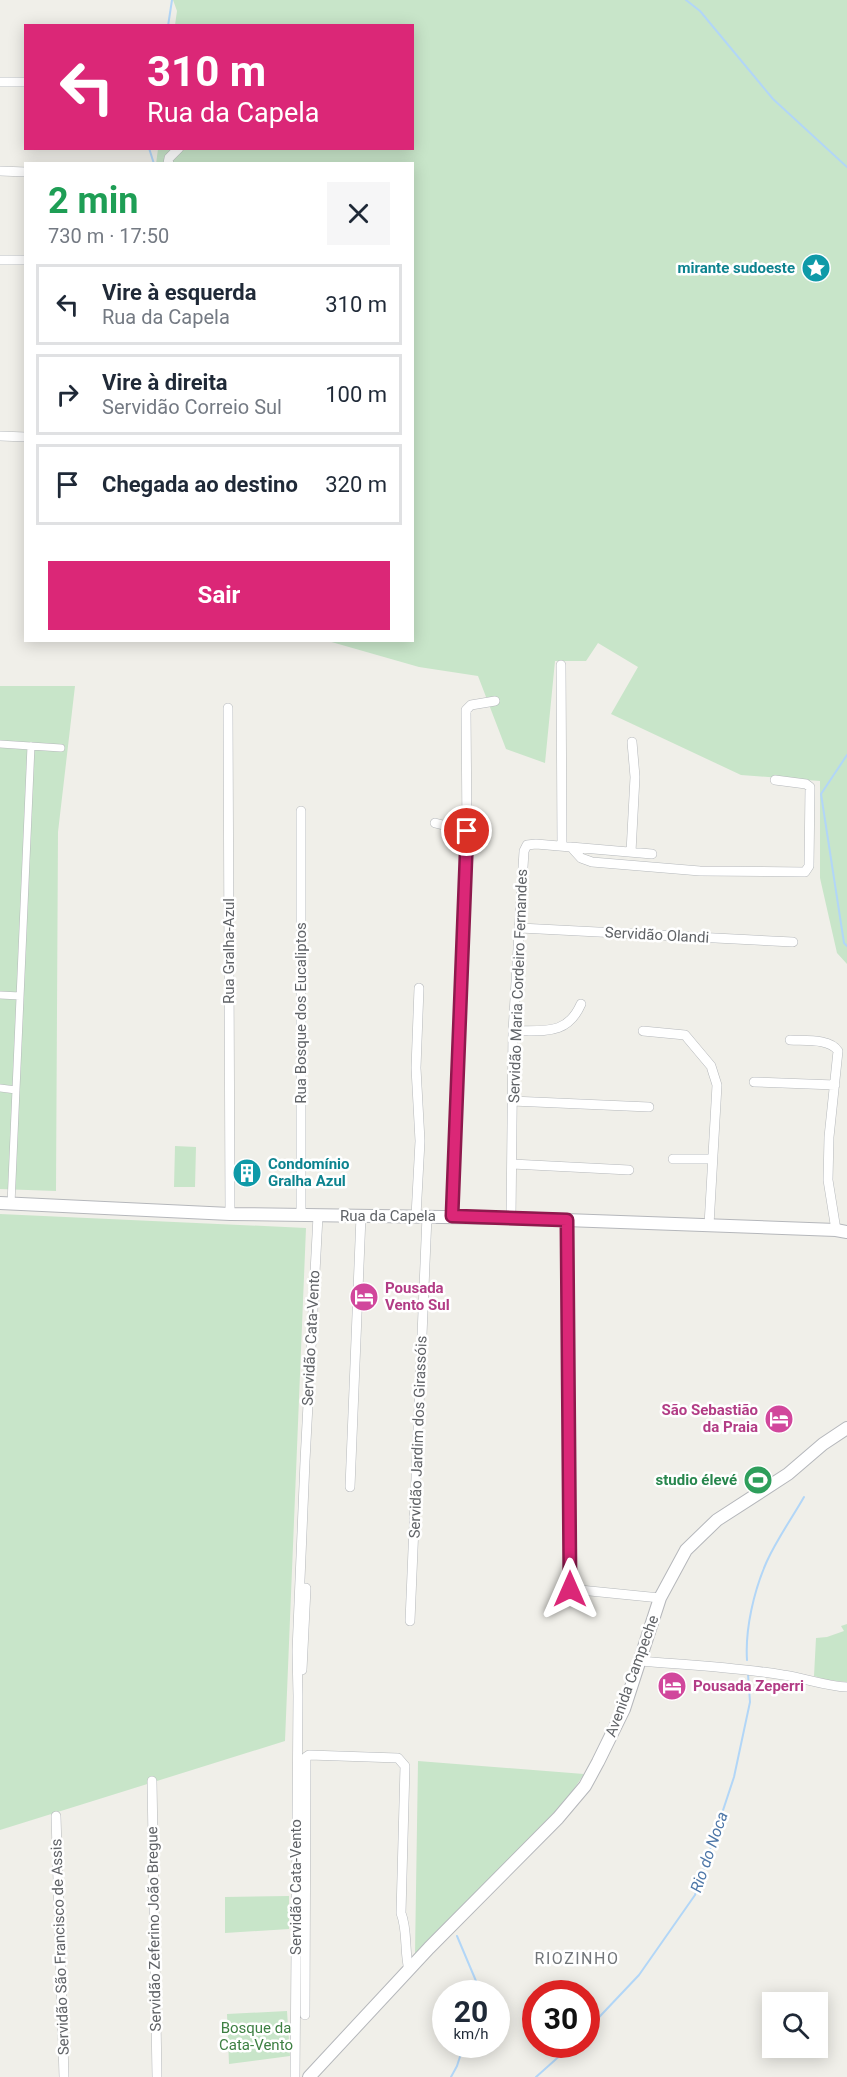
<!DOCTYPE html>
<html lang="pt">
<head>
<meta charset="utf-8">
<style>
  :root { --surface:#fff; --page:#f6f6f7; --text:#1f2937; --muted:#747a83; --line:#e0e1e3; --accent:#db2777 }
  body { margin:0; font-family:Roboto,sans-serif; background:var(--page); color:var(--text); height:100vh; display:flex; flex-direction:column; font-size:22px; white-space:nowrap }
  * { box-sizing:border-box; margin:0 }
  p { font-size:20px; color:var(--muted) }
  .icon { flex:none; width:33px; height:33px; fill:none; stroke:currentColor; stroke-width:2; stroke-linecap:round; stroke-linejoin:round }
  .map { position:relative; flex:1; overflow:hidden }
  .side { position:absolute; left:24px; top:162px; width:390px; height:480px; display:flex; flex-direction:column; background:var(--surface); border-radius:0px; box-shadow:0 3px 15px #0003 }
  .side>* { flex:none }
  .top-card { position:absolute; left:24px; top:24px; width:390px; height:126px; border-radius:0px; box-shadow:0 3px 15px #0003; background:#db2777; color:#fff; overflow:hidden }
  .controls { position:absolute; left:762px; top:1992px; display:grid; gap:12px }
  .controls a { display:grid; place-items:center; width:66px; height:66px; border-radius:0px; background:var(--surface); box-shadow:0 3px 15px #0003; font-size:30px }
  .speed { position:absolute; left:432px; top:1980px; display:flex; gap:12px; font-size:30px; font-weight:700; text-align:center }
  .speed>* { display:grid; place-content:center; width:78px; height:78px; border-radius:50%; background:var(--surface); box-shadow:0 3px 15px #0003; line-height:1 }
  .speed small { font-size:15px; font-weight:400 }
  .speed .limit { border:9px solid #d22; background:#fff; color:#111 }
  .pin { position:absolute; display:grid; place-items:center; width:51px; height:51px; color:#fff; margin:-26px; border:3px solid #fff; border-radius:50%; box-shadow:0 2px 6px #0007 }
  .me { position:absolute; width:66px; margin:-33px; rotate:0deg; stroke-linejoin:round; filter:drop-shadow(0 0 4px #0008) }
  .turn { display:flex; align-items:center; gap:21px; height:126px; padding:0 24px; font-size:27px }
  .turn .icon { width:78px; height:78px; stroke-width:2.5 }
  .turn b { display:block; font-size:42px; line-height:51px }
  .round { display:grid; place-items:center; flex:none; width:63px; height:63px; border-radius:0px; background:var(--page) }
  .headline { display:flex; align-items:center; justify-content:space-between; height:102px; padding:0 24px }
  h1 { font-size:36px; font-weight:700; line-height:45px; color:#1e9e55 }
  .primary-button { display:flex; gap:12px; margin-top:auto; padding:12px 24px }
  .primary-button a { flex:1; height:69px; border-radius:0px; background:var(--accent); color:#fff; font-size:24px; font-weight:700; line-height:69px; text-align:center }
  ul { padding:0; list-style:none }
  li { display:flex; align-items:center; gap:18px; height:81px; margin:0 12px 9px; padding:0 12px; border:3px solid var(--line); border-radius:0px }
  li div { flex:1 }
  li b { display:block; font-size:22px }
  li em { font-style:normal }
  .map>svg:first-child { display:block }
  .green { fill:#c8e5c9 }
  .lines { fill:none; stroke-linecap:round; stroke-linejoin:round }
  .stream { stroke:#b2d6f7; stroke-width:2 }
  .pedestrian-casing { stroke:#b5b8bb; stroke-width:8 }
  .minor-casing { stroke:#b5b8bb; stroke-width:10 }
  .secondary-casing { stroke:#b5b7bb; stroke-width:14 }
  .pedestrian { stroke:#fff; stroke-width:7 }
  .minor { stroke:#fff; stroke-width:9 }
  .secondary { stroke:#fff; stroke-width:12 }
  .route-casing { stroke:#8e194d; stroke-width:15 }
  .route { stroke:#db2777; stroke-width:10 }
  .labels { text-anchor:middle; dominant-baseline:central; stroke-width:5; stroke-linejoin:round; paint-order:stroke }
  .culture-label { font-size:15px; font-weight:bold; fill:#0d838f; stroke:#fff; text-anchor:end }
  .street-label { font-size:15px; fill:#606367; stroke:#fff }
  .hotel-label { font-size:15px; font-weight:bold; fill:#b23c85; stroke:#fff; text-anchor:start }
  .leisure-label { font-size:15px; font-weight:bold; fill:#27864d; stroke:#fff; text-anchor:end }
  .park-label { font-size:15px; fill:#3e8043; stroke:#fff }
  .water-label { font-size:16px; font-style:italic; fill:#4e77a8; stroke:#fff }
  .neighbourhood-label { font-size:16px; letter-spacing:1.5px; fill:#717579; stroke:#fff }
</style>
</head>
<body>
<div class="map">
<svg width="847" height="2077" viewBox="0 0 847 2077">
  <rect width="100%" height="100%" fill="#f0efe9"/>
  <path class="green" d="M173,0H847V964L837,953L820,878V781L741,775L611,714L638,667L598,643L586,661H555L545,763L506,749L478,676L419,667L328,641L412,640V164H156L158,149L412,148V26L175,25L177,11Z
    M0,686H75L58,832L56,1191L0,1189Z
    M175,1146L196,1147L195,1187H174Z
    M0,1214L306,1228L285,1741L0,1830Z
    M847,1624V1682L827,1680L814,1676L816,1638L827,1637L844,1631L841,1626Z
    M418,1761L584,1774L564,1804L415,1954Z
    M289,1896V1929L225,1933V1897Z
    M287,2011L290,2056L229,2064L227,2014Z"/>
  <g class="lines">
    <path class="stream" d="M686,0L700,11L773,99L847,167
      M168,26L172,0
      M149,148L154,164
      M847,755L821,794L844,943L847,946
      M747,1660C745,1629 754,1590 767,1561C777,1539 792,1518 804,1497
      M457,1936L476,1981L477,1994
      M586,2031L639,1975L695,1895L734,1777L750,1702L748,1674
      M451,2077L457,2066L464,2044
      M536,2077L573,2044"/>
    <g class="pedestrian-casing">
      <path id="pedestrian" d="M0,744L61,748
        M0,995L20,996
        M0,1088L16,1090
        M11,1204L31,746"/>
    </g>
    <g class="minor-casing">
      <path id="minor" d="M0,82H26
        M168,164L169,158L179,148
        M0,171L26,172
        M0,260H26
        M0,436L26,437
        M561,665L562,846
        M228,708L230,1214
        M301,811V1216
        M435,823L467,831
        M571,847L581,858L592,862L700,871L805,872L809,866L810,787L806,784L775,780
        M631,852L635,777L632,742
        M520,928L793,942
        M513,1031C544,1030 567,1036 581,1004
        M643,1031L685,1035L711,1066L717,1085L709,1225
        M790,1040C804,1041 830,1038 838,1051L829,1137L828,1180L836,1230
        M754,1082L835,1085
        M512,1101L649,1107
        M673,1159H712
        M512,1164L629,1170
        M416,1216L420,1141L416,1068L419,988
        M452,1217L467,831L466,710L471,705L495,701
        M511,1218L513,1031L524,851L527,845L536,844L652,854
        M567,1220L570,1589L660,1598
        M350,1487L361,1216
        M410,1621L427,1216
        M640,1661C688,1665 736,1667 783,1675C805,1678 825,1686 847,1687
        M302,1670L306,1588
        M152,1781L157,2077
        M56,1816L64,2077
        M305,2015L306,1757L309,1755L398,1758L405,1766L401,1913C408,1931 404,1951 409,1970
        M295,2077L298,1696L297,1651L305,1461L318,1216"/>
    </g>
    <g class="secondary-casing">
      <path id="secondary" d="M0,1203L230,1214L511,1218L836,1230L847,1232
        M309,2077L429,1948L558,1818L585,1786L598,1762L624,1709L660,1598L686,1550L717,1520L788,1474L823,1444L847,1428"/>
    </g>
    <use href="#pedestrian" class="pedestrian"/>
    <use href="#minor" class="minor"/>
    <use href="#secondary" class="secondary"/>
  </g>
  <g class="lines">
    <g class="route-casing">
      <path id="route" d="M467,831L452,1216L567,1220L570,1589"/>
    </g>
    <use href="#route" class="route"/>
  </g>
  <defs>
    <g id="sight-disc" transform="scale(1.5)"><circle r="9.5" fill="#0f9aa8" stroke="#fff"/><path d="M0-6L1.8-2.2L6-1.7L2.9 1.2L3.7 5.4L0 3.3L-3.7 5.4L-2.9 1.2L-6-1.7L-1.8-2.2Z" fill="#fff"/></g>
    <g id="building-disc" transform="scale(1.5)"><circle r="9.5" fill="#0f9aa8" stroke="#fff"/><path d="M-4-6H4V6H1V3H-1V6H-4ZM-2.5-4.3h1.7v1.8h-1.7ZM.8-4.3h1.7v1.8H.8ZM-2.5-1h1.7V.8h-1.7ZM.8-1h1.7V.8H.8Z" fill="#fff"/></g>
    <g id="hotel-disc" transform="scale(1.5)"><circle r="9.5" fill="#d1479c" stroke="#fff"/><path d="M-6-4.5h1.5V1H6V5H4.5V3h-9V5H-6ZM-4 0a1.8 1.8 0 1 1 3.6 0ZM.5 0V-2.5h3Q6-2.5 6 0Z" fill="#fff"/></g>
    <g id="stadium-disc" transform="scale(1.5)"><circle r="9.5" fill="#2e9e5b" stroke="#fff"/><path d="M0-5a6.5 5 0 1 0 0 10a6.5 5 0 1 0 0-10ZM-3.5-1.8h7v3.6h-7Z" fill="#fff"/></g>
  </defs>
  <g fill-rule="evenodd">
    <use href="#sight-disc" x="816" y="268"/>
    <use href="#building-disc" x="247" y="1173"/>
    <use href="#hotel-disc" x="364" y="1297"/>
    <use href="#hotel-disc" x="779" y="1419"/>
    <use href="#stadium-disc" x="758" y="1480"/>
    <use href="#hotel-disc" x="672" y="1686"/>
  </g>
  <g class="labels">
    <g class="culture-label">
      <text x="795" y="268">mirante sudoeste</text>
      <text x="268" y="1164" text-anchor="start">Condomínio<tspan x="268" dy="17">Gralha Azul</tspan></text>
    </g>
    <g class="street-label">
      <text transform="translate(657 935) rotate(3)">Servidão Olandi</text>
      <text transform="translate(229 951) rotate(-90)">Rua Gralha-Azul</text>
      <text transform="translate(518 986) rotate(-88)">Servidão Maria Cordeiro Fernandes</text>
      <text transform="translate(301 1013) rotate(-90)">Rua Bosque dos Eucaliptos</text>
      <text x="388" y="1216">Rua da Capela</text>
      <text transform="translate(311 1338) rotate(-87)">Servidão Cata-Vento</text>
      <text transform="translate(418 1437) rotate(-88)">Servidão Jardim dos Girassóis</text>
      <text transform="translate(632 1676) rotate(-70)">Avenida Campeche</text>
      <text transform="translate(296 1887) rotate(-90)">Servidão Cata-Vento</text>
      <text transform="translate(154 1929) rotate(-91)">Servidão Zeferino João Bregue</text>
      <text transform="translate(60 1947) rotate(-92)">Servidão São Francisco de Assis</text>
    </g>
    <g class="hotel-label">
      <text x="385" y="1288">Pousada<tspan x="385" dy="17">Vento Sul</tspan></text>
      <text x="758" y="1410" text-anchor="end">São Sebastião<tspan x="758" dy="17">da Praia</tspan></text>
      <text x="693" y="1686">Pousada Zeperri</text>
    </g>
    <g class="leisure-label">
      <text x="737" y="1480">studio élevé</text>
    </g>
    <g class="park-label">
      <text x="256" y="2028">Bosque da<tspan x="256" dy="17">Cata-Vento</tspan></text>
    </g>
    <g class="water-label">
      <text transform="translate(709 1852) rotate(-71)">Rio do Noca</text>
    </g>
    <g class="neighbourhood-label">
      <text x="577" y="1958">RIOZINHO</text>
    </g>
  </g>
</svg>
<div class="controls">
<a><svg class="icon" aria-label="search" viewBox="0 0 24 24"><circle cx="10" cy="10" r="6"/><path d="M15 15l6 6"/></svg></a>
</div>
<div class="speed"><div>20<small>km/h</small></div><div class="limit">30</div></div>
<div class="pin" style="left:467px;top:831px;background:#d93025"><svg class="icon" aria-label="arrive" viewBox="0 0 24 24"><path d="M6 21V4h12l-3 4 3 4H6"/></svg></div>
<svg class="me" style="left:570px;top:1589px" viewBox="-20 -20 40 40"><path d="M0-17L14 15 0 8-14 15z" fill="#db2777" stroke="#fff" stroke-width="4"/></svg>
<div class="top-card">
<div class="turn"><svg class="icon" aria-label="left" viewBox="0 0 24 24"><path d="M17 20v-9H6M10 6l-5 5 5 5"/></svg><div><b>310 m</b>Rua da Capela</div></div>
</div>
<section class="side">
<div class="headline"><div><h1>2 min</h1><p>730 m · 17:50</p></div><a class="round"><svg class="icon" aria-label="close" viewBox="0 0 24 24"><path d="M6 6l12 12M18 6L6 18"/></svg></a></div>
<ul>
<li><svg class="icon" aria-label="left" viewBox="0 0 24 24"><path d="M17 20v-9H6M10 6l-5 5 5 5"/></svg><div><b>Vire à esquerda</b><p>Rua da Capela</p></div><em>310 m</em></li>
<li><svg class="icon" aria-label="right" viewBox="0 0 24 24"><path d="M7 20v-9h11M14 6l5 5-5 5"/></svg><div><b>Vire à direita</b><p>Servidão Correio Sul</p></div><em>100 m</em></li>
<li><svg class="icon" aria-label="arrive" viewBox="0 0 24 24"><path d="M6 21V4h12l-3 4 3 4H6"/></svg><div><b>Chegada ao destino</b></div><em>320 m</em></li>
</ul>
<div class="primary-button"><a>Sair</a></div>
</section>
</div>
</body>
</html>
